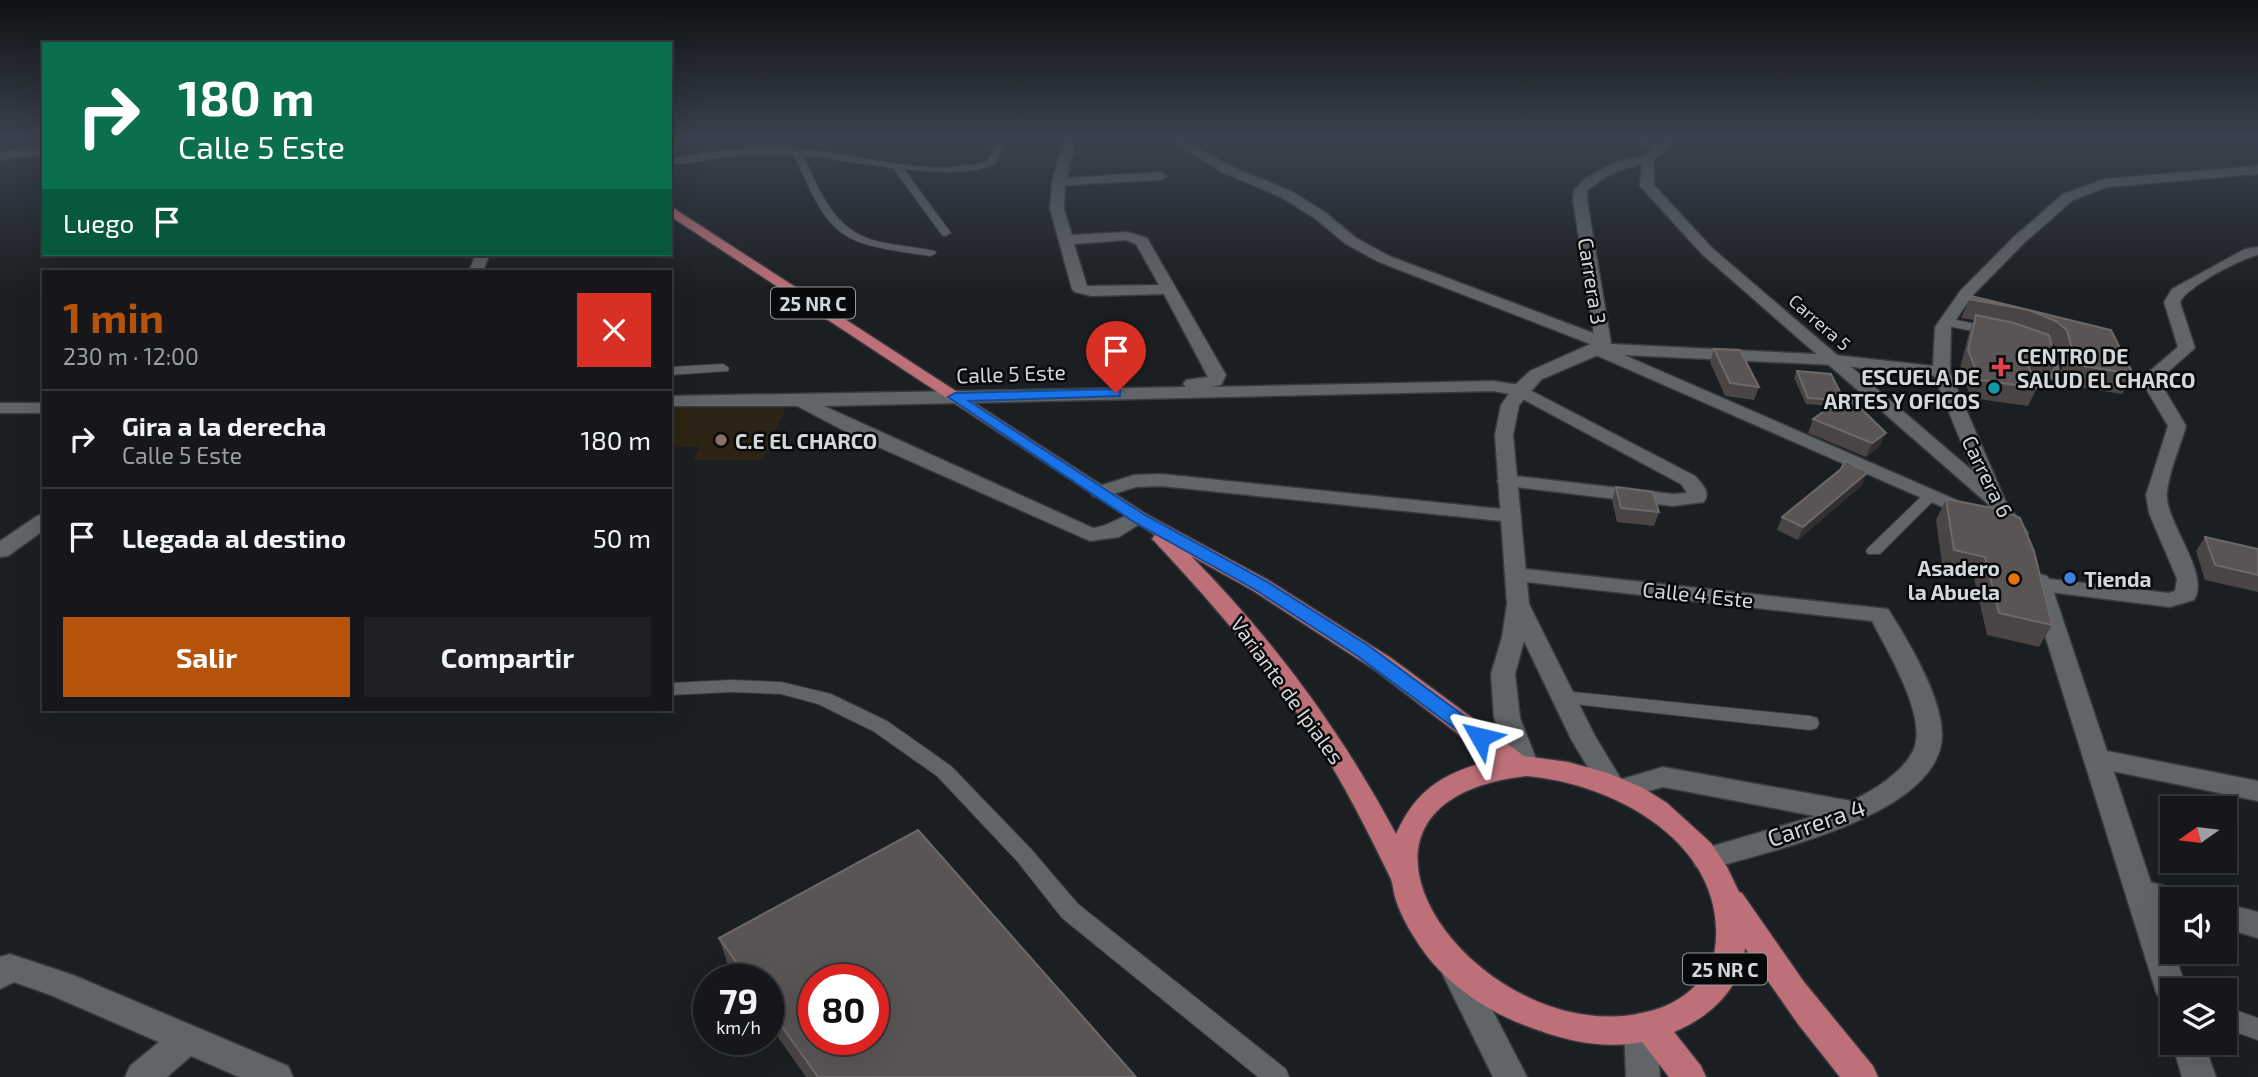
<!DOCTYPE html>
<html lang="es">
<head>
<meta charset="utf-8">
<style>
  :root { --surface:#15171a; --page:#1e2023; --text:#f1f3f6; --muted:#9d9fa2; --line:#343639; --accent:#b45309 }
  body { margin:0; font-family:"Exo 2",sans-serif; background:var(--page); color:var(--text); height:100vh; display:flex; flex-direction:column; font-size:26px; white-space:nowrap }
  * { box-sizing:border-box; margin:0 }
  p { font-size:23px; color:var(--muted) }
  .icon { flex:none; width:38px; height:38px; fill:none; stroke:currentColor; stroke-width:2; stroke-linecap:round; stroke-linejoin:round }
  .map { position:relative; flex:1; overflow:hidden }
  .details { position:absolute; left:42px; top:270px; width:630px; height:441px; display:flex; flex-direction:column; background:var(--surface); border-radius:0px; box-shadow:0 7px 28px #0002,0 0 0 2px var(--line) }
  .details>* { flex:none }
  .hud { position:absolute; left:42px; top:42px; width:630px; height:214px; border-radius:0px; box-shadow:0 7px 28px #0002,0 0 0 2px var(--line); background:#0b6e4f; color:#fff; overflow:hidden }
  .needle { width:46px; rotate:256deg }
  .fabs { position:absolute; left:2160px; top:796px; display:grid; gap:14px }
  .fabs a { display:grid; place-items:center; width:77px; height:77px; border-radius:0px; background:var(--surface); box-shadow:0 7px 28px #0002,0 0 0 2px var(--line); font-size:35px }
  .speed { position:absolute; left:693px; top:964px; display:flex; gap:14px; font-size:35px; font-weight:700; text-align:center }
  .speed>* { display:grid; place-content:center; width:91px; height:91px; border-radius:50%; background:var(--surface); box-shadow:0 7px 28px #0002,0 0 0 2px var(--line); line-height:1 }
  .speed small { font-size:18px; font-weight:400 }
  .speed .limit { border:10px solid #d22; background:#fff; color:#111 }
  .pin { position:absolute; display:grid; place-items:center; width:60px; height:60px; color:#fff; margin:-72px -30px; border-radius:50% 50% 50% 0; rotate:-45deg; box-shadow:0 0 7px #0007 }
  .pin .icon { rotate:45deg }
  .me { position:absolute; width:77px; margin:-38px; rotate:307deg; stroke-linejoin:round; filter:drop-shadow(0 0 5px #0008) }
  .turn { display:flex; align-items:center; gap:24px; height:147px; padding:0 21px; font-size:32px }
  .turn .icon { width:91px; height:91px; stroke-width:2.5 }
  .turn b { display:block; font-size:49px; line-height:60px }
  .then { display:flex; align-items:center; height:66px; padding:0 21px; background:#0003; gap:14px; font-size:26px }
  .round { display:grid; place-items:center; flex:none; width:74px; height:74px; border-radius:0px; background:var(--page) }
  .summary { display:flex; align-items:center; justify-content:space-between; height:119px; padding:0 21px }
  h1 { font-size:42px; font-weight:700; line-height:52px; color:var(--accent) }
  .action { display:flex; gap:14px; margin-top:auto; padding:14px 21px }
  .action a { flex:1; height:80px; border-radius:0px; background:var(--accent); color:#fff; font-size:28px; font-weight:700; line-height:80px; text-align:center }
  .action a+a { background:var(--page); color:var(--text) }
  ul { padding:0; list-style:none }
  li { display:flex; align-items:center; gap:21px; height:98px; padding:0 21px; border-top:2px solid var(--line) }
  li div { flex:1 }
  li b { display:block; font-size:26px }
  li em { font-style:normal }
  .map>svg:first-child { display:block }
  .education { fill:#2e2415 }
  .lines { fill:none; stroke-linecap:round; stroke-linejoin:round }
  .service-casing { stroke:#383a3d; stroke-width:2 }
  .minor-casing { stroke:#383a3d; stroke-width:3 }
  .tertiary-casing { stroke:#383a3d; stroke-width:3 }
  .trunk-casing { stroke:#383a3d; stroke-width:3 }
  .service { fill:#616568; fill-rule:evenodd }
  .minor { fill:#616568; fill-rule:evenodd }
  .tertiary { fill:#616568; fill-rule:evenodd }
  .trunk { fill:#be7078; fill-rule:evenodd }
  .wall { fill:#494544 }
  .shaded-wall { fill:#312f30 }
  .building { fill:#585554; stroke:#6c6969; stroke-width:2; fill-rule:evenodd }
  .route { fill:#1a73e8; stroke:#114b97; stroke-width:2 }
  .health-dot { fill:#e0444e; stroke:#08090a; stroke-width:2.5 }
  .culture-dot { fill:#0f9aa8; stroke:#08090a; stroke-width:2.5 }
  .education-dot { fill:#8d6e63; stroke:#08090a; stroke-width:2.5 }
  .shop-dot { fill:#3f7fe0; stroke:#08090a; stroke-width:2.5 }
  .food-dot { fill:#e8710a; stroke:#08090a; stroke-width:2.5 }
  .labels { text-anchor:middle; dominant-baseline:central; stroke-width:5; stroke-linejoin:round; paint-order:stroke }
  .far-street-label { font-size:18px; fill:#d4d7d9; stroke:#08090a }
  .shield { fill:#08090a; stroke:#97999b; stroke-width:2 }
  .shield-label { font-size:19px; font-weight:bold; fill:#d4d7d9 }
  .street-label { font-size:21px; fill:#d4d7d9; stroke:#08090a }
  .poi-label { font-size:21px; font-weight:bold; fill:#d4d7d9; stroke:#08090a; text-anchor:start }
  .near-street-label { font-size:24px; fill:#d4d7d9; stroke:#08090a }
</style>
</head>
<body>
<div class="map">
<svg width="2258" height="1077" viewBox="0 0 2258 1077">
  <rect width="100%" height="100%" fill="#1c1f22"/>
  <path class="education" d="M670,407H786L763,460H693L699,447H670Z"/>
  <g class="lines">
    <g class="service-casing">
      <path id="service" d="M999,139H1007L994,165C964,175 935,172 904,169L951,233L946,236L942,235L893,168L803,155C821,193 834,232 880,242C898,246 917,247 935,251L936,253L931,256C838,243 832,241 794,155H740L670,165V159C716,150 763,146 810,150C867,155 931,179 987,161Z
        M1624,139H1639L1666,147L1661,150Z
        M1947,318L1995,328L1997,331L1991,335L1943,325V319Z
        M2049,345L2055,349L2061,377L2054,381L2047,377L2043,349Z
        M723,364L729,368L728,371L670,375V367Z
        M1930,491L1935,493L1938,496L1880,554H1868L1866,551L1868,548L1925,493Z
        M731,680L781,682L831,694L887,721L951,766L1031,849L1078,904L1286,1069L1289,1077H1258L1062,918L1017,861L937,776L873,731L818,704L781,694L731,692L670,695V683Z
        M1564,691L1810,716L1817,718L1819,723L1817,728L1810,730L1564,703L1557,702L1555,697L1557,692Z
        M2224,1006L2258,1018V1040L2224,1028Z"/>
    </g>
    <g class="minor-casing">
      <path id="minor" d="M1064,139H1076L1067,178L1161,172L1167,176L1161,180L1065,185L1064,209L1072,235L1127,232L1147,238L1226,375L1221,385L1211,387L1493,381L1520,385L1695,476C1702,484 1711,492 1704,502L1673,506L1500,485L1497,481L1500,477L1507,475L1673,494L1687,493L1681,484L1515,395L1493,391L824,406L1093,528C1111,527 1128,509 1146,514L1149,518L1119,537L1090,541L858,438L797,406H670V396L1186,387L1183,384L1186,380L1208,377L1164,294L1091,296L1075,292L1072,289L1050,209L1052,182ZM1126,240L1136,244L1159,285L1087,286L1074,244Z
        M1168,139H1183L1230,166L1291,191L1326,213L1356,238L1389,256L1609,339L1611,344L1835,355L1933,366L1935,327L1961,290L2015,236L2063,194L2105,179L2258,166V174L2107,187L2073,200L2025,242L1972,296L1951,327L1950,372L2005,500L2002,504H1988L1985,500L1934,376L1835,365L1624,355L1977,509L1980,513L1977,517L1970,519L1591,353L1589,349L1593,345L1379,262L1346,244L1316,219L1281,197L1222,172Z
        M44,146V154L0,160V152Z
        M2258,247V255C2240,259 2188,286 2180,302L2195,348L2161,378L2163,387L2186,426C2181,444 2165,482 2167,499C2170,528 2210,575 2194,600L2170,607L2033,590L2030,585L2033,580L2041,578L2169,593L2175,591L2177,579L2149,513L2146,495L2168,426L2145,387L2143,377L2178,347L2164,302L2172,289L2245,249Z
        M476,254H490L483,271H469Z
        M0,403H44V413H0Z
        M1161,474L1511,510L1518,512L1521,516L1518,520L1511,522L1161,486L1136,487L1100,498L1093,496L1090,492L1093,488L1134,475Z
        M44,514V530L8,556L0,557V541L37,516Z
        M1516,568L1888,609C1908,640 1943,699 1942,736C1940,816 1765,852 1706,870L1696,867L1692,859L1696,851L1815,816L1663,787L1621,799L1612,796L1608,789L1612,782L1663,767L1851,801C1873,791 1902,773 1913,751C1929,718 1887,651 1872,621L1508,580L1505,575L1508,570Z
        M2097,749L2258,781V801L2088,766L2084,759L2088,752Z
        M2140,879L2182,891L2186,900H2172V912L2130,900L2126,891L2130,882Z
        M2224,903L2258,912V938L2224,928Z
        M10,954L73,975L288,1066L293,1077H239L191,1056L167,1077H125L130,1066L159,1042L53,996L14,982L0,989V957Z"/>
    </g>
    <g class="tertiary-casing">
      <path id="tertiary" d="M1664,139H1677L1654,160V185L1712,248L2002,496L2028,533L2025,537H2011L1988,504L1702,254L1640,186L1642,164C1621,168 1603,177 1587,191V200L1611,343L1603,353L1542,379L1519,405L1513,435L1529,604L1595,736L1624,784L1620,791L1611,794L1602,791L1571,739L1524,641L1515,674L1520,718L1539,766L1535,773L1526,776L1517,773L1494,718L1491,674L1502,637L1507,604L1495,435L1501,405L1514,386L1530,371L1595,342L1573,200L1574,190L1586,178L1616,162L1644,156Z
        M2039,574L2047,576L2050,581L2172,945V952H2174L2187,990H2172V1006L2161,1002L2156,992L2028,581L2031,576Z
        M1456,957L1467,961L1527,1077H1493L1441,971L1445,961Z
        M1640,1013L1651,1018L1656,1028L1660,1077H1626L1624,1028L1629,1018Z
        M2172,1043H2204L2216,1077H2182Z"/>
    </g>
    <g class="trunk-casing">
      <path id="trunk" d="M670,206L1146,514L1268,580L1391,658L1524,756L1568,762L1608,773L1643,788L1667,803L1711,843L1727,867L1739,892L1742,893L1804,982L1873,1066L1878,1077H1840L1798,1024L1745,948C1741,989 1710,1017 1674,1032L1701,1066L1706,1077H1669L1642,1042C1606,1049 1571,1042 1538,1030C1491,1015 1442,983 1416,940C1408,928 1399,911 1395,897C1393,890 1393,883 1390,877C1369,834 1347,790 1322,750C1274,675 1217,608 1156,543L1152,539L1155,535L670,216ZM1191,556L1252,590L1375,670L1492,760C1444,773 1417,788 1396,834C1341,731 1273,639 1191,556ZM1526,776C1615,783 1729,845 1715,949C1711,976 1686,999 1660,1008C1494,1067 1287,804 1526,776Z"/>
    </g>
    <use href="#service" class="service"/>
    <use href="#minor" class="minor"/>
    <use href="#tertiary" class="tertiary"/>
    <use href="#trunk" class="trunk"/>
  </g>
  <path class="wall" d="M1971,296L2111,330L2133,374L2122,394L2055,383L2062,368L2058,348L2051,343L2056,363L2047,381L2034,379L2037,388L2028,406L1971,398L1960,368L1969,333L1974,320L1961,318Z
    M1714,349L1759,387L1754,400L1725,396L1710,362Z
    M1797,371L1843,398L1880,446L1866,457L1808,433L1813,419L1831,406L1806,404L1794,378Z
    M1862,485L1798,540L1777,530L1782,517Z
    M1616,487L1659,512L1654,526L1617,522L1612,501Z
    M1946,499L2052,625L2039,647L1987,635L1974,578L1943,571L1936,520Z
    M2205,537L2258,549V592L2205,580L2196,551Z
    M719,938L1136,1077H806L768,1023V980H738L729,968Z"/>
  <path class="shaded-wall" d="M1886,433L1880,446L1866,457L1872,443Z
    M1868,472L1862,485L1798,540L1803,527Z"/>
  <path class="building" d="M1971,296L2111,330L2133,374L2064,363L2071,362L2074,357L2067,330L2056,321L2029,310L1969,299Z
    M1976,315L2014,323L2049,335L2056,363L2025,358L2037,388L1980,380L1968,350Z
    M1714,349L1740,350L1759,387L1730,383Z
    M1797,371L1831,374L1843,398L1840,400L1808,398Z
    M1847,395L1886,433L1872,443L1813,419Z
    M1845,461L1868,472L1803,527L1782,517L1841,469Z
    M1616,487L1653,492L1659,512L1621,508Z
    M1946,499L2003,510L2020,518L2034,551L2052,625L1999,613L1985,557L1954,550Z
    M2205,537L2258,549V575L2215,565Z
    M918,830L1136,1077H818L768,1007V980H749L719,938ZM814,980H873V1040H814Z"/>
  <linearGradient id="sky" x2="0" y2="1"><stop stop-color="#0f1113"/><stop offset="0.48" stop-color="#3a424f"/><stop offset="1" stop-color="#3a424f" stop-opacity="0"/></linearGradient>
  <rect width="2258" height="290" fill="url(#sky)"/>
  <path class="route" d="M1116,389L1120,390V396L969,401L1145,515L1266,581L1369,646L1486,732L1489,737L1486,742H1473L1356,655L1254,589L1134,522L948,397L955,393Z"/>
  <path class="health-dot" d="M1997.5 356.5h7v7h7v7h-7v7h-7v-7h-7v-7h7z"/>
  <circle class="culture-dot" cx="1994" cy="388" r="7"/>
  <circle class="education-dot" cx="721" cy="440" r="7"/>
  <circle class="shop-dot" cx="2070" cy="578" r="7"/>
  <circle class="food-dot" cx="2014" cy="579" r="7"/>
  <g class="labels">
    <g class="far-street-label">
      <text transform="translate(1820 322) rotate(41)">Carrera 5</text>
    </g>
    <g class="shield">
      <rect x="771" y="287.5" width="84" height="31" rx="5"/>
      <rect x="1683" y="953.5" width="84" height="31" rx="5"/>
    </g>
    <g class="shield-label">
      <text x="813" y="303">25 NR C</text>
      <text x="1725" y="969">25 NR C</text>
    </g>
    <g class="street-label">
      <text transform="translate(1593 281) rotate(81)">Carrera 3</text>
      <text transform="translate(1011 373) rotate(-2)">Calle 5 Este</text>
      <text transform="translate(1988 476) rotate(64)">Carrera 6</text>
      <text transform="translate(1698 594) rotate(6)">Calle 4 Este</text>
      <text transform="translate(1288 690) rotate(54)">Variante de Ipiales</text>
    </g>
    <g class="poi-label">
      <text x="2017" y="355">CENTRO DE<tspan x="2017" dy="24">SALUD EL CHARCO</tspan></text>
      <text x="1980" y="376" text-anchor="end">ESCUELA DE<tspan x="1980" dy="24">ARTES Y OFICOS</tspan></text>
      <text x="735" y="440">C.E EL CHARCO</text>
      <text x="2000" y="567" text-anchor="end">Asadero<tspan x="2000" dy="24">la Abuela</tspan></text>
      <text x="2084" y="578">Tienda</text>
    </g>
    <g class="near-street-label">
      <text transform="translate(1816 822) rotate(-19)">Carrera 4</text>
    </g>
  </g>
</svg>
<div class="fabs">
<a><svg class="needle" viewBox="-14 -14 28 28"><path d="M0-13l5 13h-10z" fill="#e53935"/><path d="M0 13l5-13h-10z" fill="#9d9fa2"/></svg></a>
<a><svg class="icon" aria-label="sound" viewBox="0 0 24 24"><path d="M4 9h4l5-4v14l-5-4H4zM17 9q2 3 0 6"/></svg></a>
<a><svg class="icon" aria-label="layers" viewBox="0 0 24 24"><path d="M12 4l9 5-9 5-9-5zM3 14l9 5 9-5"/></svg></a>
</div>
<div class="speed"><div>79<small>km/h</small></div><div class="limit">80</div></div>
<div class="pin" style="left:1116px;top:393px;background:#d93025"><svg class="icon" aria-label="arrive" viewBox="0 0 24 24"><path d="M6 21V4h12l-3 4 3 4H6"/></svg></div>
<svg class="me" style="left:1480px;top:737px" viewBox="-20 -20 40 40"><path d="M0-17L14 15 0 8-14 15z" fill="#1a73e8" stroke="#fff" stroke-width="4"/></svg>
<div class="hud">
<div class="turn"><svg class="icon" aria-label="right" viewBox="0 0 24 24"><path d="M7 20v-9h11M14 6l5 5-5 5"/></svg><div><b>180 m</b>Calle 5 Este</div></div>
<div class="then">Luego<svg class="icon" aria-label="arrive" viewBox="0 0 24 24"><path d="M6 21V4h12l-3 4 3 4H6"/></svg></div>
</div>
<section class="details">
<div class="summary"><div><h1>1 min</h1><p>230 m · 12:00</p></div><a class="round" style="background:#d93025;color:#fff"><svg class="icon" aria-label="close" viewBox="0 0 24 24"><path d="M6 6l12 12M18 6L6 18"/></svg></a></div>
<ul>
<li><svg class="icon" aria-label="right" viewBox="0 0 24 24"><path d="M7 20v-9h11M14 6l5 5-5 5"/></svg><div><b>Gira a la derecha</b><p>Calle 5 Este</p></div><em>180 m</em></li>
<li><svg class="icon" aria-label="arrive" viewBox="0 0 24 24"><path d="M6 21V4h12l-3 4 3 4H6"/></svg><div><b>Llegada al destino</b></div><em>50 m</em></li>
</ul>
<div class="action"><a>Salir</a><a>Compartir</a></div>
</section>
</div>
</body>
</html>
